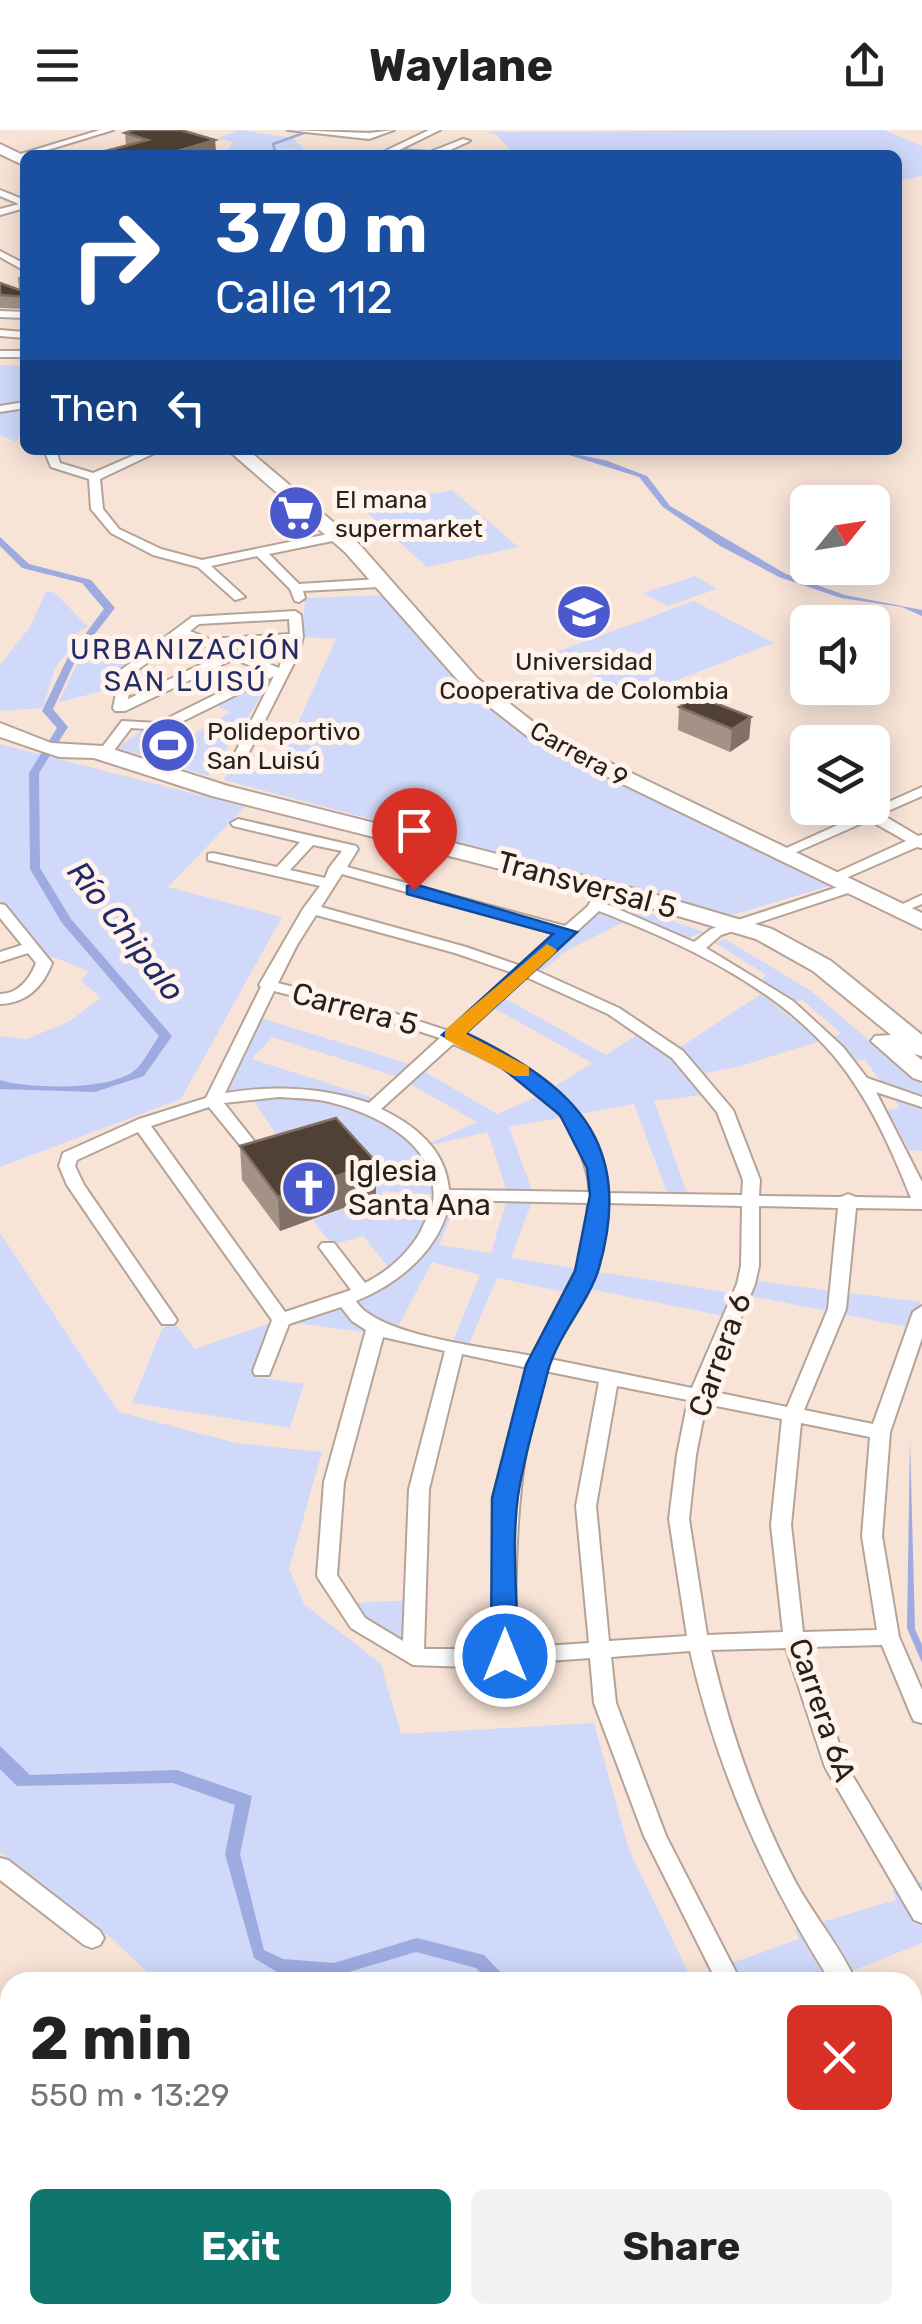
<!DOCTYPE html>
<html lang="en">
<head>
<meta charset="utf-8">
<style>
  :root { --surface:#fff; --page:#f2f2f2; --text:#222; --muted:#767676; --accent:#0f766e }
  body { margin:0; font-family:Rubik,sans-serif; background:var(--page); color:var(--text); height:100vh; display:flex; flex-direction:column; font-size:38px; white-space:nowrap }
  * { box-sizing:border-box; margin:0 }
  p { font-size:32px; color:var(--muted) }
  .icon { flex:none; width:55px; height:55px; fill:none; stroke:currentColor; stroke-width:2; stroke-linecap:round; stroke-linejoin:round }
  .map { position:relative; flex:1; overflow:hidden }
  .details { position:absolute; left:0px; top:1842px; width:922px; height:352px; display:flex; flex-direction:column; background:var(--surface); border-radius:30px 30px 0 0; box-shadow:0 5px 25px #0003 }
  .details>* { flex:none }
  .hud { position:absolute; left:20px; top:20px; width:882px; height:305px; border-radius:15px; box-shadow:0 5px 25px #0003; background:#1a4fa0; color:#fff; overflow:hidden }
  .needle { width:65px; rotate:60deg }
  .tools { position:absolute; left:790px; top:355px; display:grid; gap:20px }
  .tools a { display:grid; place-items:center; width:100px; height:100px; border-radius:15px; background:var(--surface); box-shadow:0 5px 25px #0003; font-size:50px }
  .pin { position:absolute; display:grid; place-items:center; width:85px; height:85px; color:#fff; margin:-102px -42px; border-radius:50% 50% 50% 0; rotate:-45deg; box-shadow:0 0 10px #0007 }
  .pin .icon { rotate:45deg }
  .me { position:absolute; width:110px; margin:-55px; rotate:0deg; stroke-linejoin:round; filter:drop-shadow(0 0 8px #0008) }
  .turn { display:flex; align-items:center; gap:35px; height:210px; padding:0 30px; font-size:45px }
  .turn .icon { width:130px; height:130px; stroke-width:2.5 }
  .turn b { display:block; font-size:70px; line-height:85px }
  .then { display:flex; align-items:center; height:95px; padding:0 30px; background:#0003; gap:20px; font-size:38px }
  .round { display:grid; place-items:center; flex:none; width:105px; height:105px; border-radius:15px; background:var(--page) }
  .overview { display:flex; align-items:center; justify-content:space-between; height:170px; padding:0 30px }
  h1 { font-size:60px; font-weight:700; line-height:75px }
  .cta { display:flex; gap:20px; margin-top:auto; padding:20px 30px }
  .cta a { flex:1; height:115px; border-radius:15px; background:var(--accent); color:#fff; font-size:40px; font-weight:700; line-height:115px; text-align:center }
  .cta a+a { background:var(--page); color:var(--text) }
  header { display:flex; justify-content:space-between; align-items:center; height:130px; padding:0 30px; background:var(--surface); font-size:45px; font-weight:700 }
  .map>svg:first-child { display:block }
  .green { fill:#d0d9f9; fill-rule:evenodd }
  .water { fill:#9eabe0 }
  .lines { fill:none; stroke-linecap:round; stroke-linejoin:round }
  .stream { stroke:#9eabe0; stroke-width:2.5 }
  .minor-casing { stroke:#b6a397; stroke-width:4 }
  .primary-casing { stroke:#b6a397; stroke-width:4 }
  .minor { fill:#fff; fill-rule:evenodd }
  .primary { fill:#fff; fill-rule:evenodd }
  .wall { fill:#a49286 }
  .shaded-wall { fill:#827166 }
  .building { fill:#504036; stroke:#827166; stroke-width:2.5 }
  .route { fill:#1a73e8; stroke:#114b97; stroke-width:2.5 }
  .slow { fill:#f59e0b }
  .labels { text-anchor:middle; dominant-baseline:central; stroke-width:10; stroke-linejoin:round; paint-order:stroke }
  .far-poi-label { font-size:25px; fill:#27201b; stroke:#fff3eb; text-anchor:start }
  .far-street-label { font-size:25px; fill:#27201b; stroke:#fff3eb }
  .far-neighbourhood-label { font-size:28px; letter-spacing:2.5px; fill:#242c65; stroke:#fff3eb }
  .street-label { font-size:30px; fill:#27201b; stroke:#fff3eb }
  .poi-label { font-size:30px; fill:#27201b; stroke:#fff3eb; text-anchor:start }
  .water-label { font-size:32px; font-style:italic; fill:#212967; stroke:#fff3eb }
</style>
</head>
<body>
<header><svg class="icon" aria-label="menu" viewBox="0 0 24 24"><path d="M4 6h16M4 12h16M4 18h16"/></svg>Waylane<svg class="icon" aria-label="share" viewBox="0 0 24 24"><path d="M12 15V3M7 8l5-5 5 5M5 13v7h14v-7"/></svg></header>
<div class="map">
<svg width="922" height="2194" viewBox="0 0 922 2194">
  <rect width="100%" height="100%" fill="#f8e4d7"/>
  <path class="green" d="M239,0L293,8L303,17L300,25H267L296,18L224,25L233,12L218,8Z
    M884,0L922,16V46L898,51V25H514L497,5L487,2Z
    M0,235L25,236V299L16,312L0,305Z
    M452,360L518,417L427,437L362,378Z
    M695,446L717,459L667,476L643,463Z
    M46,461L55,463L88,497L77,502L78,509L55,538L43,578L0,581V535L30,497Z
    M384,465L550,618L829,756L732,785L224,650L233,629L278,637L336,509L303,507L305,468Z
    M694,471L774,513L632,567L553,523Z
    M101,507L129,538L119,549V557L59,572L85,517Z
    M278,541L208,646L117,618L146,597L185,609L230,582L215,575Z
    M0,614L245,677L168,757L282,787L181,969L0,1037V906L27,909L68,892L101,868L81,851L88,841L53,827L44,830L0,777Z
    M616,771L704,802L688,808L609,775Z
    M599,783L626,791L568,820L536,845L521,838Z
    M725,809L811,861L922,955V969L884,956L865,930L853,931L832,908L841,903L802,870L792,873L760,850L767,845L715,813Z
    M492,861L606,925L642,902L673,922L761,864L820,911L741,936L696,945L711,964L654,971L689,1068H669L634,974L509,997L534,1066L511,1128L738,1164L740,1149L920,1172L913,1198L740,1164L729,1187L575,1156L570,1163L497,1148L466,1221L450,1218L480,1145L432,1132L393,1206L280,1191L256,1247L304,1254L290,1298L132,1273L162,1199L174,1192L195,1219L343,1168L392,1142L363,1106L332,1115L313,1090L376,1065L280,1010L251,967L206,972L248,884L413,935L497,984L543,964L592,933L483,872ZM272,907L398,947L477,992L421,1017L366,975L374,968L252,929ZM488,1002L508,1066L491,1123L439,1115L460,1065H442L421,1017ZM383,1061L441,1065L435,1089L378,1086Z
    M894,967L922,976V1021L909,1020L887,980L899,978Z
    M0,1103L119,1282L236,1313L322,1322L289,1439L304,1474L381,1534L401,1604L594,1593L629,1720L693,1852H158L112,1809L0,1722Z
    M410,1470L407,1519L337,1474Z
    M922,1752V1813L825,1852H726L718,1838L799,1809L795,1800L896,1770L892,1760Z
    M328,2185H886L871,2194H332Z"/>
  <path class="water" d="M553,320L605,330L647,346L670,376L786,444L845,465L922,480V486L902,477L841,468L779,447L720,416L663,377L639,347Z
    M0,407L29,434L91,450L115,478L77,527L53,579L68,597L39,643L40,738L71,789L172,906L144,946L95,962L0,959V950C29,959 111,961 135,940C144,932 152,916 159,906L62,793L30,739L29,643L57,598L42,581L68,527L104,479L82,453L22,438L0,416Z
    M910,1310L915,1499L922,1515V1533L907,1498Z
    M0,1616L30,1645L177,1640L252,1666L240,1724L264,1820L283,1829L334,1833L417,1808L484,1825L510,1852H490L476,1838L416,1822L335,1846L277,1842L254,1828L225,1724L235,1675L173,1653L17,1656L0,1639Z"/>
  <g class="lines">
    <path class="stream" d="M276,25L273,14L312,0"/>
    <g class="minor-casing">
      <path id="minor" d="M100,0H113L18,29L11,27Z
        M288,0L369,3L394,0L369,9Z
        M429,0H440L399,20L430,22L463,9L470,11L439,25H377Z
        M0,60L25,70V78L0,85V79L19,74L0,66Z
        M0,121L25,134V141L0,127Z
        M0,181L25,182V188L0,187Z
        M0,200L25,202V208L0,206Z
        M0,221H25V227H0Z
        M25,272V278L0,282V276Z
        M44,320H56L60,333L93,343L146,320H161L100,349L103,379L119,399L161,419L202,430L338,402L344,406L342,409L269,424L299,454L379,449L385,453L379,457L303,461L305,468L299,472L295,471L290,459L257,426L211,436L245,467L235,470L198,437L153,425L111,403L91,379L89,349L51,337Z
        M295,481L301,485L303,507L298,525L245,630L240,631L233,627L274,546L165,600L131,598L109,627H99L97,624L122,591L158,593L263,541L234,529L125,581H115L113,578L121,540L192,487ZM289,489L290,504L209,509L190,501L199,494ZM182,507L223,524L128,569L132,544ZM289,511L279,538L224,515Z
        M922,657V666L881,684L918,706L922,705V718L917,717L832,754L825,750L827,747L906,711L869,690L783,728L778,729L771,725Z
        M238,689L356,716L358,719L347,737L565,796L587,777L596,764H606L608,767L604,773L694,812L711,799L844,755H854L856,758L854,761L721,805L706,818L793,871L843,917L867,948L922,967V977L876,962L922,1052V1079L856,1078L846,1179L804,1280L873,1294L913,1182L922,1176V1208L890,1302L882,1406L899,1507L922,1560V1593L914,1591L911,1585L882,1515L807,1517L846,1635L922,1762V1793L914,1790L825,1637L786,1518L711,1520C730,1601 757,1680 796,1753C814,1786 842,1819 856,1852H831C766,1750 717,1640 690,1521L611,1527L616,1573L666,1706L741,1852H717L644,1706L594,1573L590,1528L468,1537L413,1535L351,1498L320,1451L317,1446L324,1352L366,1200L352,1191L341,1177L289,1194L269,1245H255L253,1241L272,1190L138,1002L77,1030L75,1036L84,1055L177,1190L174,1194H162L67,1055L59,1036L63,1023L139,989L206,968L261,857L259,855L303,779L320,756L208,730V724L213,723L277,737L300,712L233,696L231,693ZM313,715L342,721L329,738L325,748L290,740ZM342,744L557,804L521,836L466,817L321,777ZM599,781C682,813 775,856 834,926C869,968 891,1018 911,1068L856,1067L848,1064L841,1067L759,1066L760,1050L733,980L683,921L619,878L535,840ZM316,785L455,823L513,843L449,901L387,881L278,853L297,815ZM526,847L608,884L672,928L717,982L743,1050L742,1065L606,1063C607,1049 602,1038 598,1025C577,962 519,931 462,906ZM274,861L375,887L440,908L369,973C321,957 275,955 225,963ZM453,914C506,937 562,966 581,1024C585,1037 590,1049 589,1062L449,1060C446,1020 415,995 381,979ZM279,967C294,968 310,968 325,971C373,982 441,1013 433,1073C432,1080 427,1088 424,1094C414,1119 389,1141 365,1153L334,1113H322L319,1117L351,1160L285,1182L151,996L209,977L244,1020L250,1021L258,1016L224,973ZM450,1070L588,1073L584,1118L579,1134L532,1226C492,1218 376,1206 356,1171C400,1153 441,1119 450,1070ZM605,1073L742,1076L741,1136L737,1154L692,1258L550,1229L597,1134L602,1118ZM759,1076L838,1078L828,1179L787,1277L710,1261L755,1154L759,1136ZM383,1207L445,1221L409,1359L403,1511L365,1488L337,1445L344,1352ZM462,1224L528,1238C497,1330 495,1423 494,1519H424L429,1359ZM545,1241L599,1252L576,1376L589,1513L515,1518C515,1423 516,1332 545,1241ZM617,1256L688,1270L677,1325L669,1389L687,1506L609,1511L596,1376ZM706,1274L782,1289L771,1395L783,1502L707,1505L689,1389L696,1325ZM801,1293L870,1307L862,1406L877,1500L803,1502L791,1395Z
        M922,765V774L897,784L890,780Z
        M0,774L5,775L52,833C43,857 26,873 0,874V864C18,864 30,849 36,833L28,823L0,832V822L22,815L0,788Z
        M0,1728L8,1730L100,1801L104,1808L100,1815L92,1818L84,1815L0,1750Z
        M0,1885L10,1889V1914L0,1910Z
        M912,1941L922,1946V1977L912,1973Z
        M10,2022V2049L0,2054V2026Z
        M912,2114L922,2119V2152L912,2148Z
        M10,2138V2168L0,2172V2142Z"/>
    </g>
    <g class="primary-casing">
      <path id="primary" d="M0,14L25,26V36L0,24Z
        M228,320H248L359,414L477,548L546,602L922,783V799L532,610L463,556L345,422Z
        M0,593L51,613L103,616L228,656L643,761L772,799L831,831L922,905V926L914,924L922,930V951L913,948L871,911L875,906L891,905L813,841L756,809L627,771L212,666L94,628L59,627L0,607Z"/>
    </g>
    <use href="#minor" class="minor"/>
    <use href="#primary" class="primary"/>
  </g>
  <path class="wall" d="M125,3L215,10L216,25H94L126,16Z
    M25,146V179L0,178V153L19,160L18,147Z
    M679,577L751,587L749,609L730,622L678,600Z
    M240,1016L376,1066L280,1101L242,1050Z"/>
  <path class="shaded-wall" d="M215,10L216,25H164Z
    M751,587L749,609L730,622L732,599Z
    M376,1032V1066L280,1101L278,1067Z"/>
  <path class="building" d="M134,0H181L215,10L164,25L94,24L148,10L125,3Z
    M0,153L25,162V167L0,165Z
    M697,566L751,587L732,599L679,577Z
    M336,988L376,1032L278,1067L240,1016Z"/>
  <path class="route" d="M414,754L577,802L466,903C574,955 635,1012 599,1138C588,1174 558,1204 548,1241C538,1281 524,1325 518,1366C511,1417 518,1475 518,1526L505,1537L491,1526L492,1368L526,1235L575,1141L590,1065L587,1038L560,985L500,936L442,905L553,804L407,764V756Z"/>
  <path class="slow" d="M547,814L557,820L554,824L466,904L529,937V946H514L445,909V900Z"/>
  <defs>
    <g id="supermarket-disc" transform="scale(2.875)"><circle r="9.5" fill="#4b59ce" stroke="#fff3eb"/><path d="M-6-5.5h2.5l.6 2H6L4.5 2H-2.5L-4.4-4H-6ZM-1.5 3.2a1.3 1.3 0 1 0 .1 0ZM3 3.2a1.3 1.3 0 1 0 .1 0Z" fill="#fff"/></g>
    <g id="university-disc" transform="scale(2.875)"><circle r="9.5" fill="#4b59ce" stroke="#fff3eb"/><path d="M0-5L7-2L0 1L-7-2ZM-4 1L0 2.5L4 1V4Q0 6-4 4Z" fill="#fff"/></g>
    <g id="stadium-disc" transform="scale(2.875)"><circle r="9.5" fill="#4b59ce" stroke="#fff3eb"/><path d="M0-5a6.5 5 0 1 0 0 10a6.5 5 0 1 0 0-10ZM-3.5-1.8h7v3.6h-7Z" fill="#fff"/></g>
    <g id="church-disc" transform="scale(2.875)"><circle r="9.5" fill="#4b59ce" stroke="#fff3eb"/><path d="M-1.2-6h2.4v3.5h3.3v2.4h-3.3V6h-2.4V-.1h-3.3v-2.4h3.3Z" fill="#fff"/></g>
  </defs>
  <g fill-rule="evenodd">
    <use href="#supermarket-disc" x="296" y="383"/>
    <use href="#university-disc" x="584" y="482"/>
    <use href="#stadium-disc" x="168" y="615"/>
    <use href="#church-disc" x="309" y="1058"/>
  </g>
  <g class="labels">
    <g class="far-poi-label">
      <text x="335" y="369">El mana<tspan x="335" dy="29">supermarket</tspan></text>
      <text x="584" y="531" text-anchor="middle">Universidad<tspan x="584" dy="29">Cooperativa de Colombia</tspan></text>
      <text x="207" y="601">Polideportivo<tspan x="207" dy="29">San Luisú</tspan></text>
    </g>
    <g class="far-street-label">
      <text transform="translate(579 624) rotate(29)">Carrera 9</text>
    </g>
    <g class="far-neighbourhood-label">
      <text x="186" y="519">URBANIZACIÓN<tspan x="186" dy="32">SAN LUISÚ</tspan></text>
    </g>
    <g class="street-label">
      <text transform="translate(587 755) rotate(15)">Transversal 5</text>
      <text transform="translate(355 879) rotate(15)">Carrera 5</text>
      <text transform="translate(720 1225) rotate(-70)">Carrera 6</text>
      <text transform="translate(822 1580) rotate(71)">Carrera 6A</text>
    </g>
    <g class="poi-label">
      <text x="348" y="1041">Iglesia<tspan x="348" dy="34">Santa Ana</tspan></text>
    </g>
    <g class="water-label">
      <text transform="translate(126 801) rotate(52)">Río Chipalo</text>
    </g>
  </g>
</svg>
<div class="tools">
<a><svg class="needle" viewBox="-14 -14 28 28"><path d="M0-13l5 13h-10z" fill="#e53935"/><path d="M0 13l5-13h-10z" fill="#767676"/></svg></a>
<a><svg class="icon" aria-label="sound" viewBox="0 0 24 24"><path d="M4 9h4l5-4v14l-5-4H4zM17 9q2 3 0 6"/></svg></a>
<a><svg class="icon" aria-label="layers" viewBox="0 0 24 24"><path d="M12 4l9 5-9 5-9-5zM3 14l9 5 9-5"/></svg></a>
</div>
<div class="pin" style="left:414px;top:760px;background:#d93025"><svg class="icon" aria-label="arrive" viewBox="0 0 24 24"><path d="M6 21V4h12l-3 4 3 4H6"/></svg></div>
<svg class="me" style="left:505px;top:1526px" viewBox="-20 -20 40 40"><circle r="17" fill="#1a73e8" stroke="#fff" stroke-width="3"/><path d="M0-11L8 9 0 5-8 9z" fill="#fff"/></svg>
<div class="hud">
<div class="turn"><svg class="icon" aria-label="right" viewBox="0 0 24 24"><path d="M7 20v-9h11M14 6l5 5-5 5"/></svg><div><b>370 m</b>Calle 112</div></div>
<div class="then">Then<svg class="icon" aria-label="left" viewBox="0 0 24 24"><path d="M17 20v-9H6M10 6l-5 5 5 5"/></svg></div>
</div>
<section class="details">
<div class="overview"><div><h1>2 min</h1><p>550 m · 13:29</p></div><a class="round" style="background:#d93025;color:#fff"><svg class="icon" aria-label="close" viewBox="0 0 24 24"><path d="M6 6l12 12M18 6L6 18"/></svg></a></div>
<div class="cta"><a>Exit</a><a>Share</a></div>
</section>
</div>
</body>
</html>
